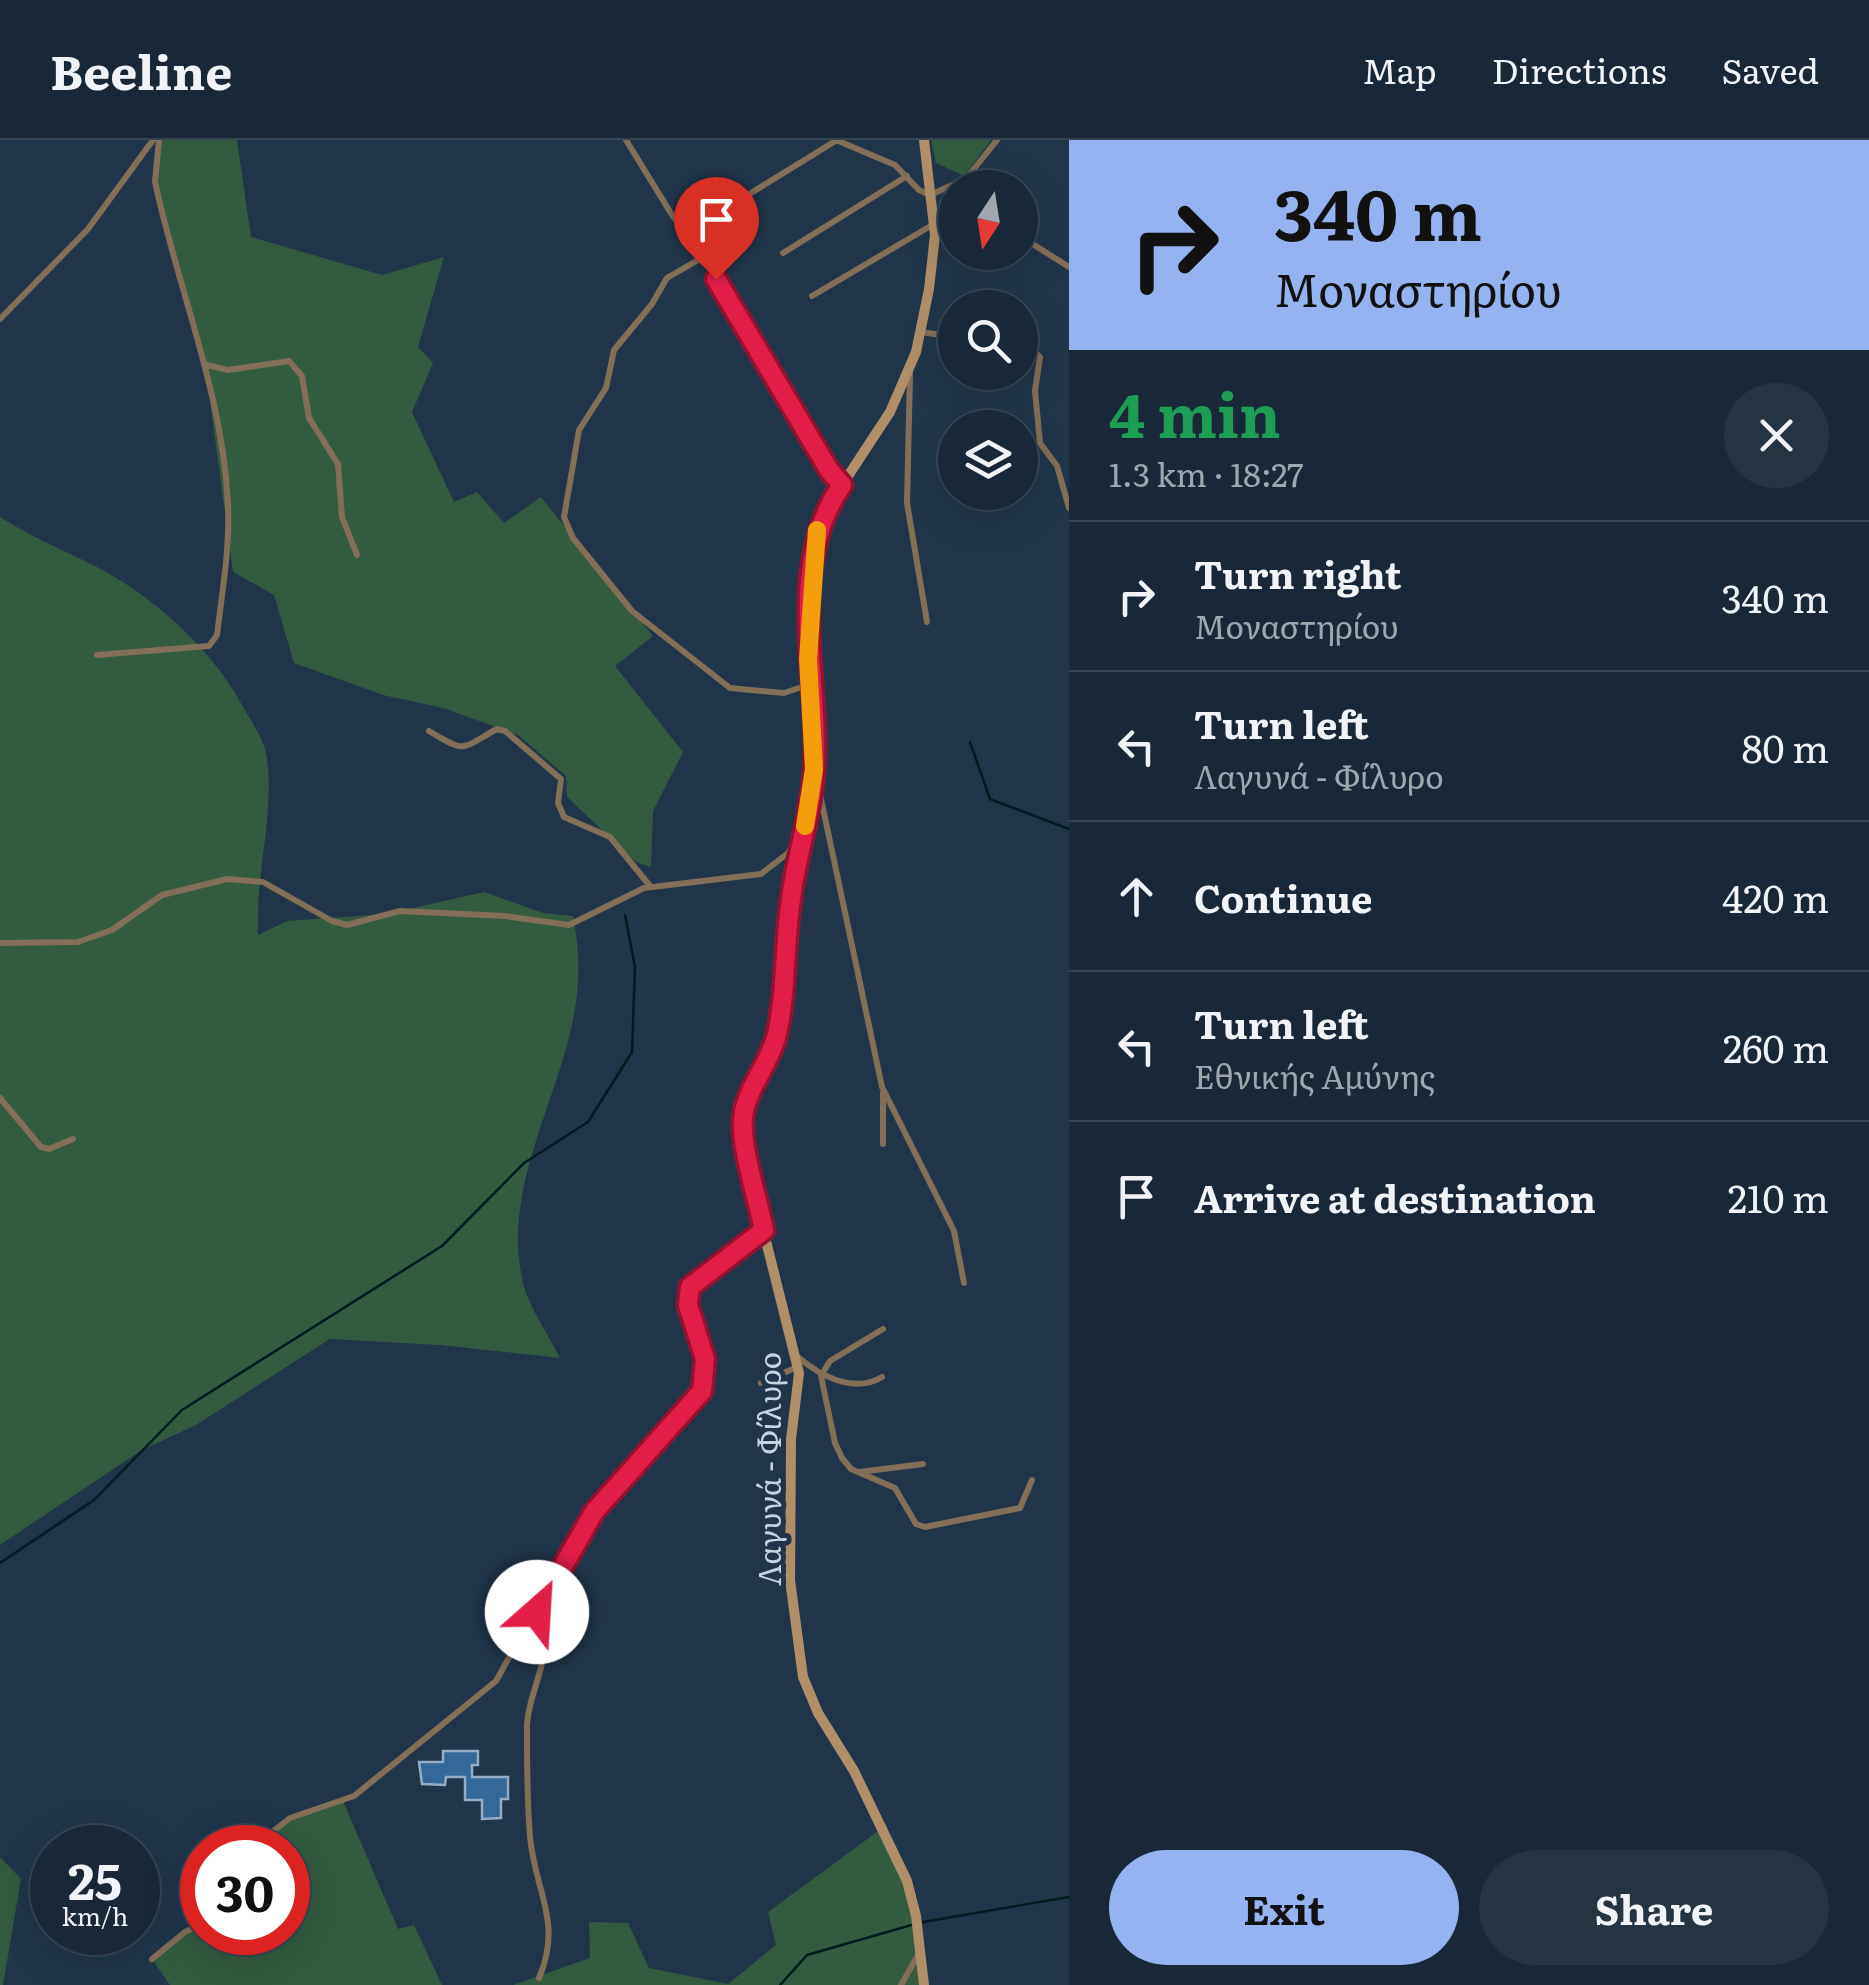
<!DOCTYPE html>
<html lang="en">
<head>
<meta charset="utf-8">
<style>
  :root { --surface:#182838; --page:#253443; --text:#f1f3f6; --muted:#9fa6ae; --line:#364453; --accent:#95b2f1 }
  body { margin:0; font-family:Literata,serif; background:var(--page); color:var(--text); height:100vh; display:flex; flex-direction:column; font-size:38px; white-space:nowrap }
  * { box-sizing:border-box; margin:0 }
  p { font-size:32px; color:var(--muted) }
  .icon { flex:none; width:55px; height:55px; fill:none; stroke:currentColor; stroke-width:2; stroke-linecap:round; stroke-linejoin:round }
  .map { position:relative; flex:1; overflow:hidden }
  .details { display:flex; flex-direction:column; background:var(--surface); width:800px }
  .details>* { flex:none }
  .guide { background:#95b2f1; color:#111; overflow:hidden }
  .needle { width:65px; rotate:192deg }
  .buttons { position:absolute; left:938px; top:30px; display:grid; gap:20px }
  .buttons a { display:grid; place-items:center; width:100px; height:100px; border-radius:50%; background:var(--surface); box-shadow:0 10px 40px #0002,0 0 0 2px var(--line); font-size:50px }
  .speed { position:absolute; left:30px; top:1685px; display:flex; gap:20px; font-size:50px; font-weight:700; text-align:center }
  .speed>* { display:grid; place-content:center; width:130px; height:130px; border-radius:50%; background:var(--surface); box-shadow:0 10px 40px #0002,0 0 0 2px var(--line); line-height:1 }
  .speed small { font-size:25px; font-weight:400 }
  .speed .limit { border:15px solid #d22; background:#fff; color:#111 }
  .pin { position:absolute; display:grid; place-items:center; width:85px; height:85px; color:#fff; margin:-102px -42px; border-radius:50% 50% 50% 0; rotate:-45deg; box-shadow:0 0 10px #0007 }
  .pin .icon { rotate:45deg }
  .me { position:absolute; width:110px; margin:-55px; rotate:26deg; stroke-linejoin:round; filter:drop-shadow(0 0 8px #0008) }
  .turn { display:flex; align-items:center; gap:35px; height:210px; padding:0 40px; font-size:45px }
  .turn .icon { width:130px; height:130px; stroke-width:2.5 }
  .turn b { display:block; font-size:70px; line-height:85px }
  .round { display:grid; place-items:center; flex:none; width:105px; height:105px; border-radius:52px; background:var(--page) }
  .overview { display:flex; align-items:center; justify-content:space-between; height:170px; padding:0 40px }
  h1 { font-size:60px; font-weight:700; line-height:75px; color:#1e9e55 }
  .primary-button { display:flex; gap:20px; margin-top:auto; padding:20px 40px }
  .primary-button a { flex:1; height:115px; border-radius:60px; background:var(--accent); color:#111; font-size:40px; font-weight:700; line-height:115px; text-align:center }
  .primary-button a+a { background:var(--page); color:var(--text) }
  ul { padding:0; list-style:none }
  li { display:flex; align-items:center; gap:30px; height:150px; padding:0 40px; border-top:2px solid var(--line) }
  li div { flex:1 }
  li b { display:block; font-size:38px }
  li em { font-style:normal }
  header { display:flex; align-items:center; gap:60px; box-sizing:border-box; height:140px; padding:0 50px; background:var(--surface); border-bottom:2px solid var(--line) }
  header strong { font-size:48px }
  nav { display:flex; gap:55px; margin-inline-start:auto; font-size:35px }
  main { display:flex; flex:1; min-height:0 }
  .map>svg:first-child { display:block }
  .green { fill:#325b3f }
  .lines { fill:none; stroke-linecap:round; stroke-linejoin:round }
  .stream { stroke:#001b20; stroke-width:2.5 }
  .building { fill:#346898; stroke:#94aec7; stroke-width:2.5 }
  .street { stroke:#836e57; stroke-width:6 }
  .secondary { stroke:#af8e69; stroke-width:10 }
  .route-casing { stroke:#92132f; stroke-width:25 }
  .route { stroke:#e11d48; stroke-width:18 }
  .slow { stroke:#f59e0b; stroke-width:18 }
  .labels { text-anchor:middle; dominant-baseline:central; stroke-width:10; stroke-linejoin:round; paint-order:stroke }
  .street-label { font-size:30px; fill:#c6d3e0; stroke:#20354a }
</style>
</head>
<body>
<header>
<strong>Beeline</strong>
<nav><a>Map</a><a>Directions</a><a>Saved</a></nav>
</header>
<main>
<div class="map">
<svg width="1069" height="1845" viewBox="0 0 1069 1845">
  <rect width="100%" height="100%" fill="#20354a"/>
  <path class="green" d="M159,0H237L251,97L382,135L444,117L418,207L433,223L412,272L454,362L477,352L504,383L541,357L653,496L615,526L683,612L653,671L651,727L636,722L567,657L566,636L518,595L443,568L383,555L294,523L274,455L233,432L205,224L155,42Z
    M931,0H991L964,36L936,23Z
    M0,377C30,396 63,410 95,426C152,455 212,509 242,565C250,580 263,597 266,613C276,670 255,734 258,795L287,781L386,774L484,752L543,773L573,776C581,817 580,856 569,897C549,978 503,1056 523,1143C529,1168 549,1195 560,1218L440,1205L330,1199L196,1285L142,1310L0,1405Z
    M343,1661L398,1789L414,1785L442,1845H170L152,1819L185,1792L202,1784V1792H288V1708L252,1707L276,1686Z
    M881,1689L902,1729L924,1845H513L590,1818L589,1782L628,1783L649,1828L728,1844L776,1805L768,1772Z
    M0,1717L21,1739L3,1845H0Z"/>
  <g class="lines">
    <path class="stream" d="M970,602L990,659L1069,689
      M0,1423L94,1360L182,1270L442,1106L524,1023L588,982L632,912L635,827L625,775
      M923,1782L1069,1757
      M780,1845L807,1815L915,1784"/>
  </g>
  <path class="building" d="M443,1611H478V1625H472V1637H508V1659H501V1678L482,1679V1660H465V1637H446L445,1645L422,1644L419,1622H443Z"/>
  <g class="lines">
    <path class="street" d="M626,0L672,75L711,127L732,169L829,330L843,345
      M836,0L895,25L919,50L930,55L966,39L997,0
      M686,93L837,0
      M1020,96L1069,127
      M783,113L907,36
      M705,116L667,138L652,164L614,210L606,248L579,290L564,377L573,398L632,471L730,548L784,553L808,545
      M812,156L934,84
      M0,179L88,89L153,0
      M921,192L955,197
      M1020,208L1033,210L1040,217L1035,251L1040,303L1057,326L1069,368
      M206,225L228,230L289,221L302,236L309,278L338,324L342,377L357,415
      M910,234L907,363L927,482
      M97,515L209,506L217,495C222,452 230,409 228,365C223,253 178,150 155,42L159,0
      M429,591C467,614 460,609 497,589L505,591L561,639L558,663L564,677L610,697L650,746
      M817,640L882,947L954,1091L964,1143
      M0,803L78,802L112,790L162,755L227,739L263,742L332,781L347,785L400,771L505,776L569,785L644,748L761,734L788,713L802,690
      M0,958L41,1007L49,1009L73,999
      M883,1004V953
      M883,1189L830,1221L821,1236L835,1303L842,1318L851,1329L895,1348L916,1384L925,1387L1020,1368L1032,1340
      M798,1217C820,1236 854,1254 882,1237
      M761,1243L797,1227
      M859,1332L923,1324
      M537,1472C560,1508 526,1552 527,1590C527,1626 527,1662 530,1697C535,1752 563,1782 539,1838
      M252,1708L290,1678L354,1656L496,1541L583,1385L701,1251L705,1219L688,1165L692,1144L763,1089
      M152,1819L185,1792L202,1784
      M901,1845L918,1815"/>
    <path class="secondary" d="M924,1845L916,1776L907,1741L854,1631L818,1573L803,1537L790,1440L791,1299L799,1233L763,1089L743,978L777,893L785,848L790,764L813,643L808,519L816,394L829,365L890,272L916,212L929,149L935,95L924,0"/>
  </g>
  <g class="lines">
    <g class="route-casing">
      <path id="route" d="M537,1472L594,1372L702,1251L705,1219L688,1165L690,1147L764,1090C758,1061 740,1004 743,978C746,948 770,924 777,894C787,849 784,804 791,759C796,717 811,675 814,632C821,539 784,428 842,345L829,330L716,139"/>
    </g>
    <use href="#route" class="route"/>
    <path class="slow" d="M805,686L814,629L808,519L817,390"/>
  </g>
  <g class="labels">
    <g class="street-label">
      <text transform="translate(768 1329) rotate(-90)">Λαγυνά - Φίλυρο</text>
    </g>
  </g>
</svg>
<div class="buttons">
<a><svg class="needle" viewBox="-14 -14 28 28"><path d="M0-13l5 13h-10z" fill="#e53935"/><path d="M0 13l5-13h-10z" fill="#9fa6ae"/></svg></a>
<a><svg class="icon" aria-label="search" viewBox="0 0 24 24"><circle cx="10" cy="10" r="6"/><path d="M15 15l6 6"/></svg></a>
<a><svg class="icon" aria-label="layers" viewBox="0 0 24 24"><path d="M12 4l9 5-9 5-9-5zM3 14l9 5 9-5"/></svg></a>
</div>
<div class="speed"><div>25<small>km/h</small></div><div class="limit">30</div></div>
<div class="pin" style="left:716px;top:139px;background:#d93025"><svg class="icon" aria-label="arrive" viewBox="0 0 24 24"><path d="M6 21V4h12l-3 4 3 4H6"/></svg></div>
<svg class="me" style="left:537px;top:1472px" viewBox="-20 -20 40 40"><circle r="19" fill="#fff"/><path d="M0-13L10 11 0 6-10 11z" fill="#e11d48"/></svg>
</div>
<section class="details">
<div class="guide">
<div class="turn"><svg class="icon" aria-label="right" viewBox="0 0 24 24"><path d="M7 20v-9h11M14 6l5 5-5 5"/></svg><div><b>340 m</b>Μοναστηρίου</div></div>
</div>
<div class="overview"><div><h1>4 min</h1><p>1.3 km · 18:27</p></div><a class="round"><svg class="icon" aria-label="close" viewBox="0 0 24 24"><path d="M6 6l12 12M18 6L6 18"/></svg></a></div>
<ul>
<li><svg class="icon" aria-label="right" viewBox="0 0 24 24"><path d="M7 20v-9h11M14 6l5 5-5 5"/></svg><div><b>Turn right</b><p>Μοναστηρίου</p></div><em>340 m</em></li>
<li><svg class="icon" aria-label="left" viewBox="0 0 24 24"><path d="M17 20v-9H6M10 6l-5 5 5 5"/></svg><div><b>Turn left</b><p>Λαγυνά - Φίλυρο</p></div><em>80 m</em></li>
<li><svg class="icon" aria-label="ahead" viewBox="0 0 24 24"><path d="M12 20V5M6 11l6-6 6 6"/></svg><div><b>Continue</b></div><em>420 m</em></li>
<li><svg class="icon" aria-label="left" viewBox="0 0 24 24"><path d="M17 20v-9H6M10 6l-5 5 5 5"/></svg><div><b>Turn left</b><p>Εθνικής Αμύνης</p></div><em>260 m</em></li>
<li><svg class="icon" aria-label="arrive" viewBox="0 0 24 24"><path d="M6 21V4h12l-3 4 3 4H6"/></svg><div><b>Arrive at destination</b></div><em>210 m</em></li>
</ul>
<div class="primary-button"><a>Exit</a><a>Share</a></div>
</section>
</main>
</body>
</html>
